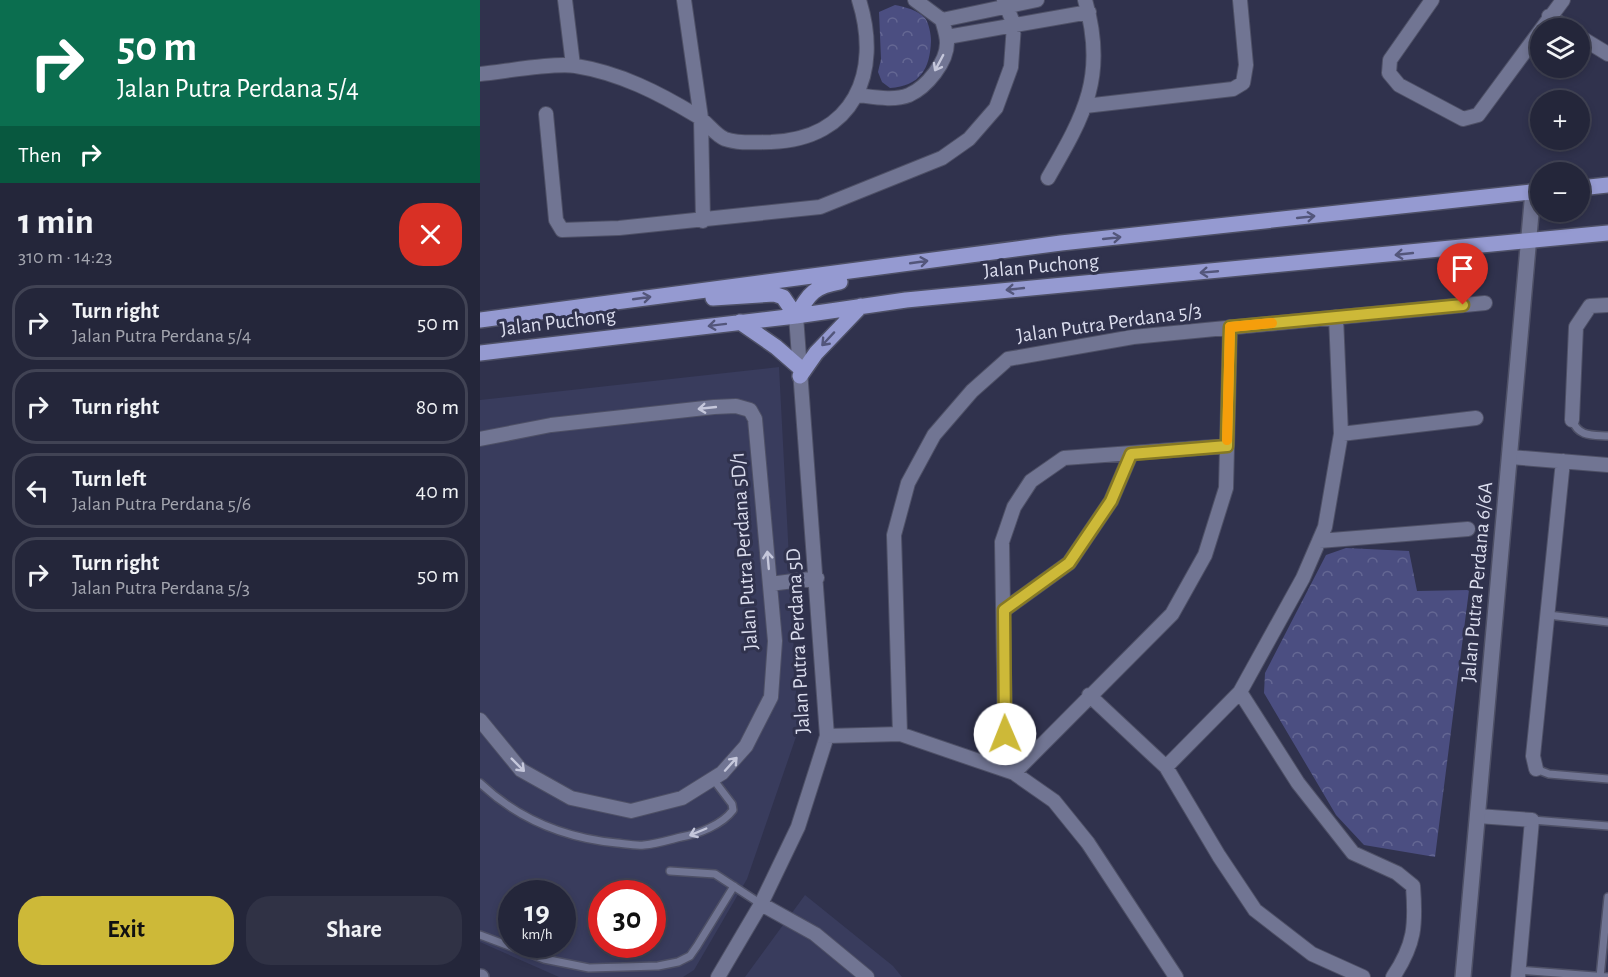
<!DOCTYPE html>
<html lang="en">
<head>
<meta charset="utf-8">
<style>
  :root { --surface:#24263a; --page:#303245; --text:#f1f3f6; --muted:#a3a5af; --line:#414354; --accent:#cdb938 }
  body { margin:0; font-family:"Alegreya Sans",sans-serif; background:var(--page); color:var(--text); height:100vh; display:flex; flex-direction:column; font-size:22px; white-space:nowrap }
  * { box-sizing:border-box; margin:0 }
  p { font-size:20px; color:var(--muted) }
  .icon { flex:none; width:33px; height:33px; fill:none; stroke:currentColor; stroke-width:2; stroke-linecap:round; stroke-linejoin:round }
  .map { position:relative; flex:1; overflow:hidden }
  .side { display:flex; flex-direction:column; background:var(--surface); width:480px }
  .side>* { flex:none }
  .guide { background:#0b6e4f; color:#fff; overflow:hidden }
  .fabs { position:absolute; left:1050px; top:18px; display:grid; gap:12px }
  .fabs a { display:grid; place-items:center; width:60px; height:60px; border-radius:50%; background:var(--surface); box-shadow:0 3px 9px #0003,0 0 0 2px var(--line); font-size:30px }
  .speed { position:absolute; left:18px; top:880px; display:flex; gap:12px; font-size:30px; font-weight:700; text-align:center }
  .speed>* { display:grid; place-content:center; width:78px; height:78px; border-radius:50%; background:var(--surface); box-shadow:0 3px 9px #0003,0 0 0 2px var(--line); line-height:1 }
  .speed small { font-size:15px; font-weight:400 }
  .speed .limit { border:9px solid #d22; background:#fff; color:#111 }
  .pin { position:absolute; display:grid; place-items:center; width:51px; height:51px; color:#fff; margin:-62px -26px; border-radius:50% 50% 50% 0; rotate:-45deg; box-shadow:0 0 6px #0007 }
  .pin .icon { rotate:45deg }
  .me { position:absolute; width:66px; margin:-33px; rotate:359deg; stroke-linejoin:round; filter:drop-shadow(0 0 4px #0008) }
  .turn { display:flex; align-items:center; gap:21px; height:126px; padding:0 18px; font-size:27px }
  .turn .icon { width:78px; height:78px; stroke-width:2.5 }
  .turn b { display:block; font-size:42px; line-height:51px }
  .then { display:flex; align-items:center; height:57px; padding:0 18px; background:#0003; gap:12px; font-size:22px }
  .round { display:grid; place-items:center; flex:none; width:63px; height:63px; border-radius:24px; background:var(--page) }
  .head { display:flex; align-items:center; justify-content:space-between; height:102px; padding:0 18px }
  h1 { font-size:36px; font-weight:700; line-height:45px }
  .action { display:flex; gap:12px; margin-top:auto; padding:12px 18px }
  .action a { flex:1; height:69px; border-radius:24px; background:var(--accent); color:#111; font-size:24px; font-weight:700; line-height:69px; text-align:center }
  .action a+a { background:var(--page); color:var(--text) }
  ul { padding:0; list-style:none }
  li { display:flex; align-items:center; gap:18px; height:75px; margin:0 12px 9px; padding:0 6px; border:3px solid var(--line); border-radius:24px }
  li div { flex:1 }
  li b { display:block; font-size:22px }
  li em { font-style:normal }
  main { display:flex; flex:1; min-height:0 }
  .map>svg:first-child { display:block }
  .built { fill:#393c5d; fill-rule:evenodd }
  .park { fill:url(#park-crowns) }
  .lines { fill:none; stroke-linecap:round; stroke-linejoin:round }
  .service-casing { stroke:#4e5066; stroke-width:10 }
  .minor-casing { stroke:#4e5066; stroke-width:16 }
  .tertiary-casing { stroke:#4e5066; stroke-width:18 }
  .primary-casing { stroke:#4e5066; stroke-width:18 }
  .service { stroke:#717593; stroke-width:7 }
  .minor { stroke:#717593; stroke-width:14 }
  .tertiary { stroke:#717593; stroke-width:15 }
  .primary { stroke:#959ad1; stroke-width:15 }
  .oneway { stroke:#c5c7db }
  .oneway2 { stroke:#53567b }
  .route-casing { stroke:#857824; stroke-width:15 }
  .route { stroke:#cdb938; stroke-width:10 }
  .slow { stroke:#f59e0b; stroke-width:10 }
  .labels { text-anchor:middle; dominant-baseline:central; stroke-width:6; stroke-linejoin:round; paint-order:stroke }
  .street-label { font-size:21px; fill:#dadced; stroke:#30324d }
</style>
</head>
<body>
<main>
<section class="side">
<div class="guide">
<div class="turn"><svg class="icon" aria-label="right" viewBox="0 0 24 24"><path d="M7 20v-9h11M14 6l5 5-5 5"/></svg><div><b>50 m</b>Jalan Putra Perdana 5/4</div></div>
<div class="then">Then<svg class="icon" aria-label="right" viewBox="0 0 24 24"><path d="M7 20v-9h11M14 6l5 5-5 5"/></svg></div>
</div>
<div class="head"><div><h1>1 min</h1><p>310 m · 14:23</p></div><a class="round" style="background:#d93025;color:#fff"><svg class="icon" aria-label="close" viewBox="0 0 24 24"><path d="M6 6l12 12M18 6L6 18"/></svg></a></div>
<ul>
<li><svg class="icon" aria-label="right" viewBox="0 0 24 24"><path d="M7 20v-9h11M14 6l5 5-5 5"/></svg><div><b>Turn right</b><p>Jalan Putra Perdana 5/4</p></div><em>50 m</em></li>
<li><svg class="icon" aria-label="right" viewBox="0 0 24 24"><path d="M7 20v-9h11M14 6l5 5-5 5"/></svg><div><b>Turn right</b></div><em>80 m</em></li>
<li><svg class="icon" aria-label="left" viewBox="0 0 24 24"><path d="M17 20v-9H6M10 6l-5 5 5 5"/></svg><div><b>Turn left</b><p>Jalan Putra Perdana 5/6</p></div><em>40 m</em></li>
<li><svg class="icon" aria-label="right" viewBox="0 0 24 24"><path d="M7 20v-9h11M14 6l5 5-5 5"/></svg><div><b>Turn right</b><p>Jalan Putra Perdana 5/3</p></div><em>50 m</em></li>
</ul>
<div class="action"><a>Exit</a><a>Share</a></div>
</section>
<div class="map">
<svg width="1128" height="977" viewBox="0 0 1128 977">
  <defs>
    <pattern id="park-crowns" width="20" height="18" patternUnits="userSpaceOnUse" patternTransform="scale(1.5)"><rect width="20" height="18" fill="#4b4e81"/><path d="M2 6a3 3 0 1 1 6 0M12 15a3 3 0 1 1 6 0" fill="none" stroke="#646793"/></pattern>
  </defs>
  <rect width="100%" height="100%" fill="#30324d"/>
  <path class="built" d="M299,367L318,731L267,879L214,970L203,977H79L0,942V400ZM32,894H82V945H32ZM122,894H172V945H122Z
    M325,895L413,966L422,977H265Z"/>
  <path class="park" d="M415,5C425,7 438,10 445,18C449,23 451,35 451,41C450,69 440,86 410,88L402,82L398,72L401,59L399,12Z
    M866,548L929,551L937,591L989,590L955,857L884,845L856,815L784,693L785,673L846,555Z"/>
  <g class="lines">
    <g class="service-casing">
      <path id="service" d="M1092,420C1099,437 1111,435 1128,436
        M1068,615L1128,622
        M1056,769L1069,774L1128,779
        M0,783C38,819 84,838 137,843C146,844 156,846 164,845C176,844 189,840 201,837C218,834 242,825 253,810L252,804L233,779
        M1052,820L1128,826
        M190,871L235,874L281,904
        M0,935L64,959L109,968L178,966L198,962L210,956L217,946L254,886
        M1039,970L1128,977
        M1120,977L1128,897"/>
    </g>
    <g class="minor-casing">
      <path id="minor" d="M85,0L93,65
        M204,0L221,118L223,221
        M952,0L910,60L909,73L919,85L983,119L998,115L1083,0
        M1069,16L1087,28
        M462,20L557,0
        M467,37L609,12
        M1100,37L1128,54
        M0,74C23,72 75,62 96,66C140,73 179,93 217,116C227,122 235,135 245,139C259,144 277,142 291,142C374,139 402,73 379,0
        M378,95C394,97 414,101 429,95C447,87 467,62 467,43C467,35 464,27 462,20L435,0
        M605,106L753,89L763,83L766,65L760,0
        M66,114L76,220L82,230L139,228L340,207L462,158L489,139L516,108L531,67L534,25L524,0
        M568,178C605,114 627,75 605,0
        M1092,420L1096,327L1110,306L1128,305
        M861,434L996,418
        M0,439L71,425L234,407L256,406L270,410L275,419L295,641L291,697L266,746L242,773L202,798L151,811L91,798L41,770L0,720
        M1030,457L1128,465
        M839,541L988,529
        M290,584L337,578
        M524,610L589,563L631,501L651,454
        M760,692L818,783L873,853L917,873L933,886C936,925 935,944 913,977
        M609,695L686,767L739,856L775,910L832,954L883,977
        M420,734L414,535L428,483L454,435L492,391L528,359L653,337L1005,303
        M525,734L522,542L534,507L551,481L584,458L747,446
        M347,736L420,734L534,773L574,801L608,843L696,977
        M686,767L760,692L823,578L845,527L861,434L856,317
        M1056,769L1053,756L1083,461
        M534,773L692,614L725,555L746,488L750,327
        M998,816L1052,820L1038,977
        M281,904L335,934L387,977
        M238,977L281,904L318,827L347,736L316,316"/>
    </g>
    <g class="tertiary-casing">
      <path id="tertiary" d="M0,977H1
        M983,977L1053,191"/>
    </g>
    <g class="primary-casing">
      <path id="primary" d="M1100,188L1128,185
        M233,298L294,294L303,297L316,316C330,293 333,287 360,282
        M0,320L581,243L1060,191
        M260,322L296,347L319,367
        M0,353L316,316L426,300L1128,233
        M320,376L336,353L381,306"/>
    </g>
    <use href="#service" class="service"/>
    <use href="#minor" class="minor"/>
    <use href="#tertiary" class="tertiary"/>
    <use href="#primary" class="primary"/>
  </g>
  <defs><path id="oneway-shaft" d="M-6 0H5M1.5-3L5.5 0L1.5 3" fill="none" stroke-width="1.6" stroke-linecap="round" stroke-linejoin="round" transform="scale(1.5)"/></defs>
  <g class="oneway">
    <use href="#oneway-shaft" transform="translate(459 63) rotate(118)"/>
    <use href="#oneway-shaft" transform="translate(227 408) rotate(174)"/>
    <use href="#oneway-shaft" transform="translate(288 560) rotate(-95)"/>
    <use href="#oneway-shaft" transform="translate(251 764) rotate(-48)"/>
    <use href="#oneway-shaft" transform="translate(38 765) rotate(45)"/>
    <use href="#oneway-shaft" transform="translate(218 832) rotate(157)"/>
  </g>
  <g class="oneway2">
    <use href="#oneway-shaft" transform="translate(826 217) rotate(-6)"/>
    <use href="#oneway-shaft" transform="translate(632 238) rotate(-6)"/>
    <use href="#oneway-shaft" transform="translate(924 254) rotate(174)"/>
    <use href="#oneway-shaft" transform="translate(439 262) rotate(-8)"/>
    <use href="#oneway-shaft" transform="translate(729 272) rotate(175)"/>
    <use href="#oneway-shaft" transform="translate(535 289) rotate(174)"/>
    <use href="#oneway-shaft" transform="translate(162 298) rotate(-8)"/>
    <use href="#oneway-shaft" transform="translate(237 325) rotate(173)"/>
    <use href="#oneway-shaft" transform="translate(348 339) rotate(133)"/>
  </g>
  <g class="lines">
    <g class="route-casing">
      <path id="route" d="M525,734L524,610L589,563L631,501L651,454L747,446L750,327L983,305"/>
    </g>
    <use href="#route" class="route"/>
    <path class="slow" d="M747,440L750,327L792,323"/>
  </g>
  <g class="labels">
    <g class="street-label">
      <text transform="translate(561 266) rotate(-5)">Jalan Puchong</text>
      <text transform="translate(78 322) rotate(-7)">Jalan Puchong</text>
      <text transform="translate(629 323) rotate(-8)">Jalan Putra Perdana 5/3</text>
      <text transform="translate(264 551) rotate(-94)">Jalan Putra Perdana 5D/1</text>
      <text transform="translate(997 582) rotate(-85)">Jalan Putra Perdana 6/6A</text>
      <text transform="translate(318 641) rotate(-93)">Jalan Putra Perdana 5D</text>
    </g>
  </g>
</svg>
<div class="fabs">
<a><svg class="icon" aria-label="layers" viewBox="0 0 24 24"><path d="M12 4l9 5-9 5-9-5zM3 14l9 5 9-5"/></svg></a>
<a>+</a>
<a>−</a>
</div>
<div class="speed"><div>19<small>km/h</small></div><div class="limit">30</div></div>
<div class="pin" style="left:983px;top:305px;background:#d93025"><svg class="icon" aria-label="arrive" viewBox="0 0 24 24"><path d="M6 21V4h12l-3 4 3 4H6"/></svg></div>
<svg class="me" style="left:525px;top:734px" viewBox="-20 -20 40 40"><circle r="19" fill="#fff"/><path d="M0-13L10 11 0 6-10 11z" fill="#cdb938"/></svg>
</div>
</main>
</body>
</html>
